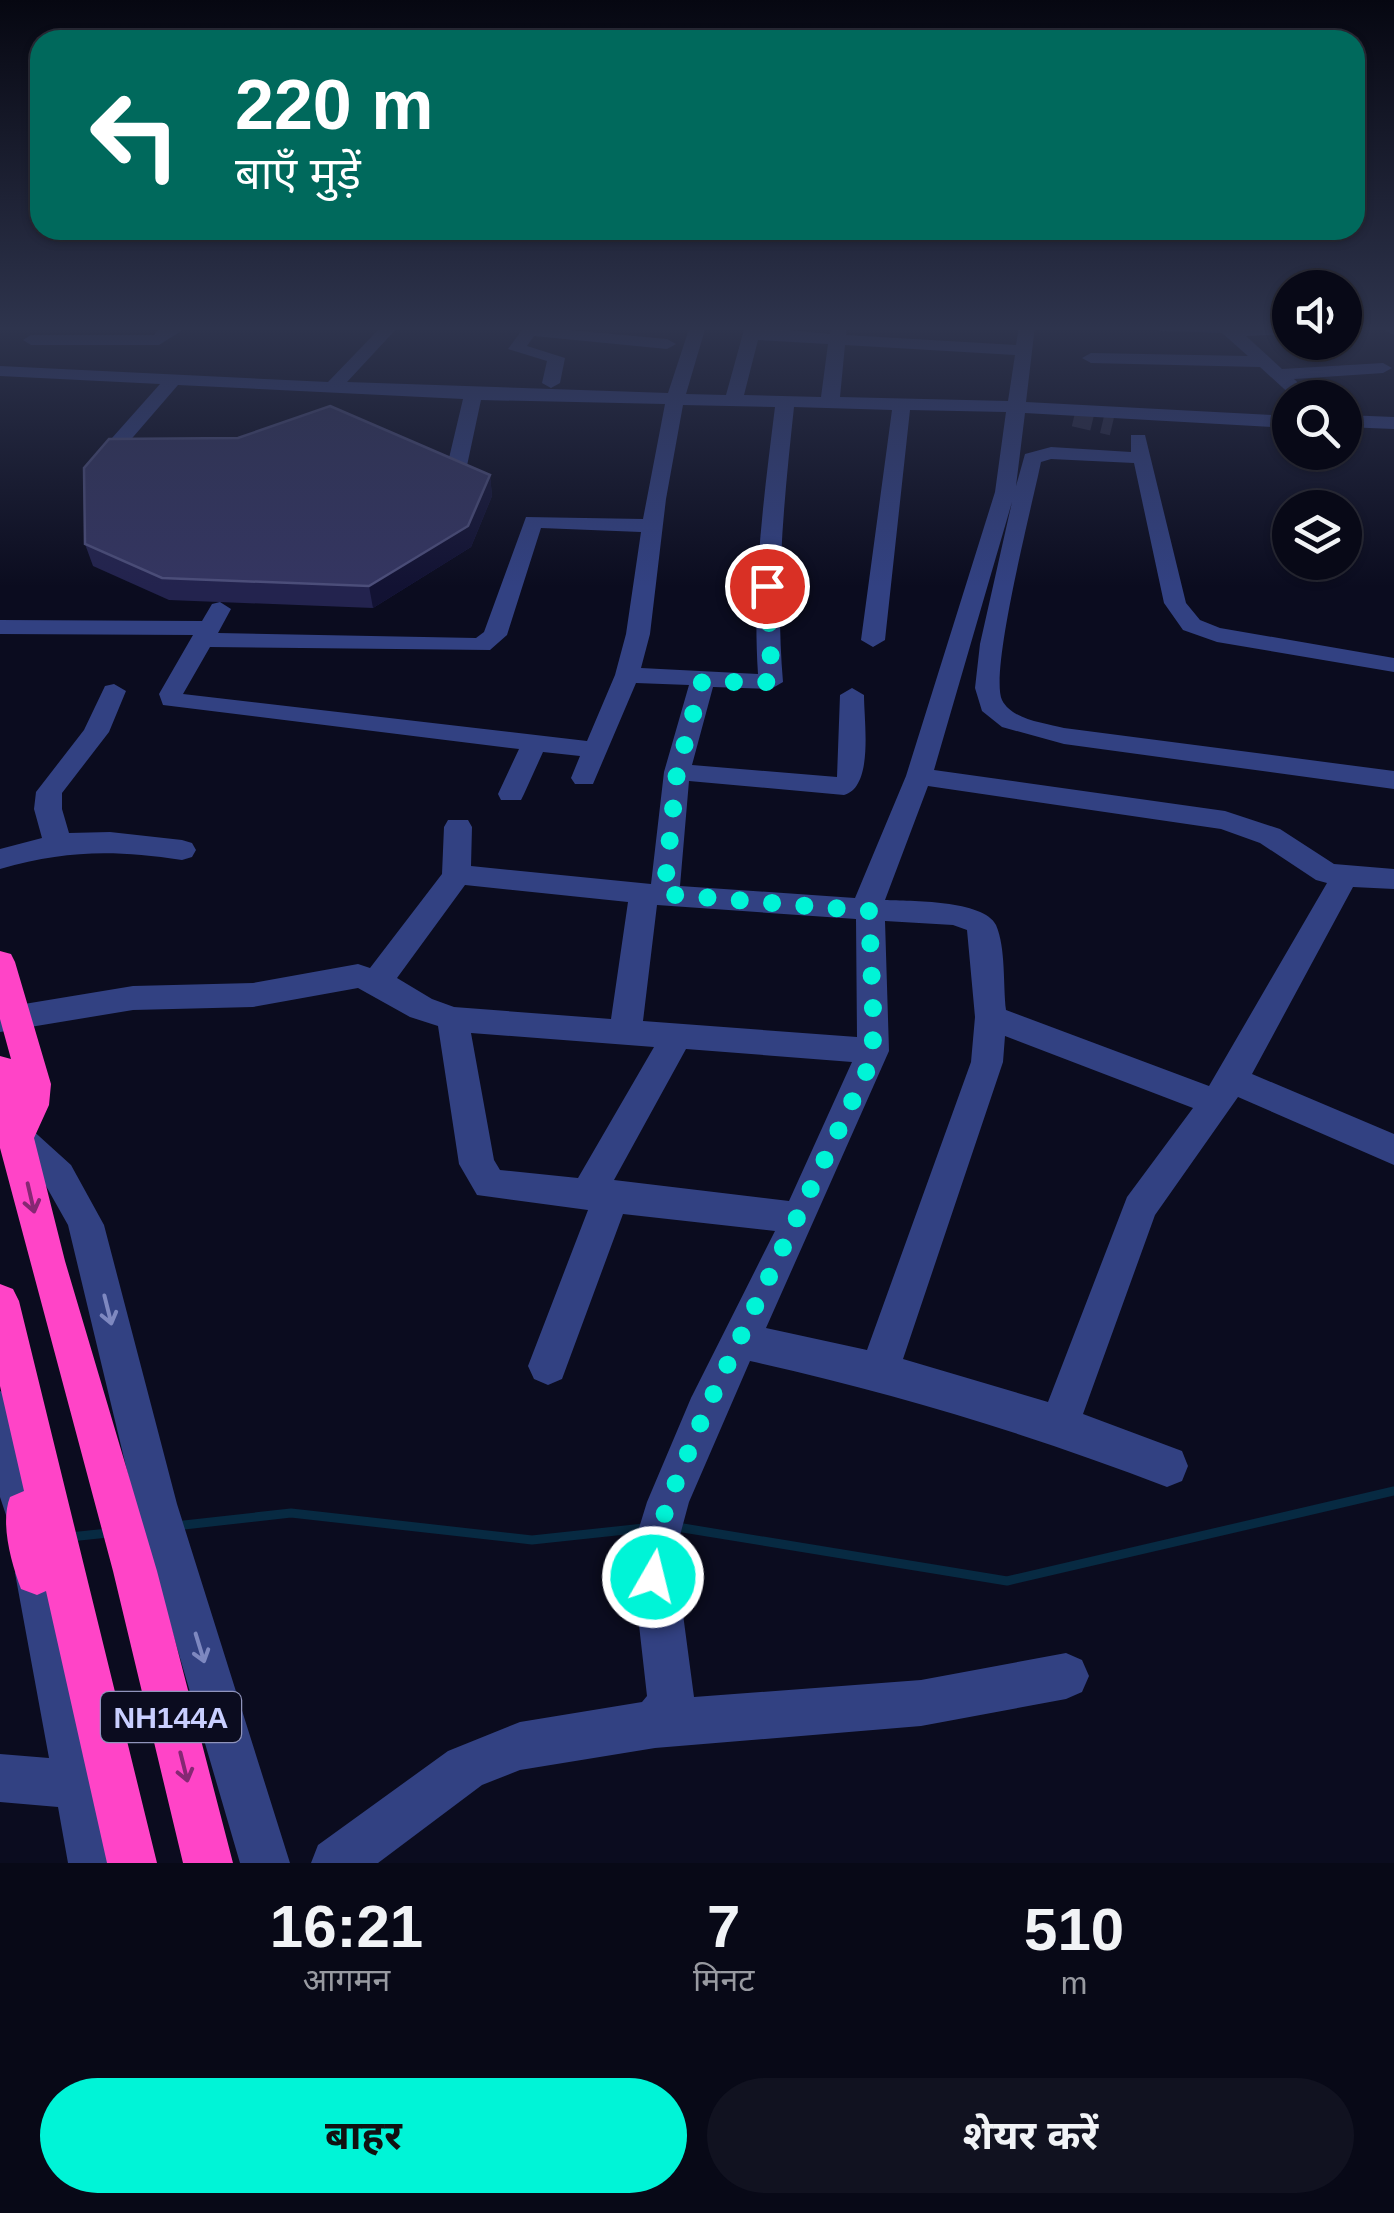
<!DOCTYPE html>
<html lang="hi">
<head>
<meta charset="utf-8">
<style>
  :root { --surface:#080917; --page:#111220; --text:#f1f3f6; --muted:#989aa1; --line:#292a36; --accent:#00f4d7 }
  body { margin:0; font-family:Arial,"Noto Sans Devanagari",sans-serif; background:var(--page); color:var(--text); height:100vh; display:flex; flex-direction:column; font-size:38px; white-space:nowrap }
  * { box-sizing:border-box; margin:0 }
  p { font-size:32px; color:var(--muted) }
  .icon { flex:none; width:55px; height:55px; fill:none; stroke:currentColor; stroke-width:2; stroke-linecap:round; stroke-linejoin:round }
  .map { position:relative; height:1863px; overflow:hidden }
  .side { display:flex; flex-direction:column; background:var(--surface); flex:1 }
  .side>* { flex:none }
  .banner { position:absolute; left:30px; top:30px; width:1335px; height:210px; border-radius:30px; box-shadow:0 2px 8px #0004,0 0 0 2px var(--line); background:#00695c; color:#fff; overflow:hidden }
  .controls { position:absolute; left:1272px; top:270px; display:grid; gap:20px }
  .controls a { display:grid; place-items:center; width:90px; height:90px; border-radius:50%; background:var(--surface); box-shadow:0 2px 8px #0004,0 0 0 2px var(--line); font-size:50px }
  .pin { position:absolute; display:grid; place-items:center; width:85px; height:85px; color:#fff; margin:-42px; border:5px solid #fff; border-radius:50%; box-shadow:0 2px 10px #0007 }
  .me { position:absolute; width:110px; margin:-55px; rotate:8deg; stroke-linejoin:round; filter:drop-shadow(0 0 8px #0008) }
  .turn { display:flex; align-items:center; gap:35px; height:210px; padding:0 40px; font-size:45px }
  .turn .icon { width:130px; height:130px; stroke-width:2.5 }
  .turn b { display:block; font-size:70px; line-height:85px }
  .eta { display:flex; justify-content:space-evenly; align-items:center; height:170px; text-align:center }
  .eta b { font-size:60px; font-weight:700; line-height:70px }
  .action { display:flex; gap:20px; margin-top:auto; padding:20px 40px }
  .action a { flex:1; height:115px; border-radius:60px; background:var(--accent); color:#111; font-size:40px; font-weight:700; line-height:115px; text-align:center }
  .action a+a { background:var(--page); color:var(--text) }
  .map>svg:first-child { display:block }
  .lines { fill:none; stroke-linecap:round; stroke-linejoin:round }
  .stream { stroke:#072a42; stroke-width:9 }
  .minor-tunnel { stroke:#282941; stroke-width:19; stroke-dasharray:19 10; stroke-linecap:butt }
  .minor { fill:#324182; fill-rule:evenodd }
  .highway { fill:#ff44c7; fill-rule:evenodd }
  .wall { fill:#23234e }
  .shaded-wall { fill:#121233 }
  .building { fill:#343561; stroke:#4c4e7a; stroke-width:2.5 }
  .oneway { stroke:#852873 }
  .oneway2 { stroke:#7e88c0 }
  .route { stroke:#00f4d7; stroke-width:18; stroke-dasharray:0 32.4 }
  .labels { text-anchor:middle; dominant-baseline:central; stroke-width:10; stroke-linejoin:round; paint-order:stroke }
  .shield { fill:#0b0c1f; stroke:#9094bc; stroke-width:2.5 }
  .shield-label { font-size:30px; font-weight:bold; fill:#c9cfff }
</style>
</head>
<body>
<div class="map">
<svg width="1394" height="1863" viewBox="0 0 1394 1863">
  <rect width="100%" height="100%" fill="#0b0c1f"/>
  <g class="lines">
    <path class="stream" d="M175,1526L291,1513L532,1540L644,1528
      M677,1527L1007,1581L1394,1491
      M70,1537L108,1533"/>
    <path class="minor-tunnel" d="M1074,417L1112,426"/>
    <path class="minor" d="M162,326H189L159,345H31L23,340L31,335H154Z
      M382,326H399L347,382L668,393L690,326H706L686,394L726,395L745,326L830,334L831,326H847L846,335L1016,345L1019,326H1035L1026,402L1290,416V428L1025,413L1016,486L1025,454L1051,447L1131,452V435H1145L1186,603L1200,620L1220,628L1394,658V672L1217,642L1183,630L1164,603L1134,463L1051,459L1041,462C1033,502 989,672 1002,700C1012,720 1045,723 1064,728L1394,771V789L1064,744L1002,727L982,711L975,688L980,644L1012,502L934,770L1225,811L1280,829L1334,864L1394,869V889L1353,887L1252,1074L1394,1134V1165L1238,1097L1155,1215L1083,1414L1182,1451L1188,1466L1182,1481L1167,1487C1030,1434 893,1393 750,1361L689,1502L675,1554L694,1697L921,1680L1066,1653L1082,1660L1089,1676L1082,1692L1066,1699L921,1726L655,1748L520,1770L482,1785L378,1863H311L318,1845L448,1751L520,1722L642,1702L647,1696L631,1554L647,1502L691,1398L775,1231L623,1214L562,1379L548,1385L534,1379L528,1366L588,1210L477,1195L459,1164L438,1026L410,1017L358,988L253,1007L133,1010L0,1032V1008L133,986L253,983L358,964L370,968L442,874L444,827L448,820H468L472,827L471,866L651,884L664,772L689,685L636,683L593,784H575L571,778L580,756L543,752L524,794L521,800H501L498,794L519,749L163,705L159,694L193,635L0,634V620L202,621L212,604L220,602L231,609L218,633L476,638L484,632L526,517L643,519L665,404L481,400L465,475L455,481L445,475L463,399L178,385L102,473L95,475L85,469L88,465L160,384L0,376V366L328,382ZM758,340L828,344L821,397L744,395ZM845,345L1015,355L1008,401L840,397ZM683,405L775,407C764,496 752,584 758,674L641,668L650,634L666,499ZM794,407L892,410L861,640L873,647L885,640L910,410L1006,412L995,492L906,776L855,898L680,886L689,781L844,795C874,787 864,722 864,695L852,688L840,695L837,777L692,765L713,687L771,689L783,682C775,589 784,500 794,407ZM541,528L641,532L626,634L615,675L587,741L183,694L210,647L490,650L507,635ZM928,786L1221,829L1260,843L1316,880L1327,883L1209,1086L1006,1010C1003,985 1006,948 996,925C984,900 909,901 885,900ZM465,885L628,902L611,1019L454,1007L432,999L397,978ZM657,905L856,919L857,1037L643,1021ZM885,921L953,925L967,930L975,1017L971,1062L867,1350L766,1328L889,1051ZM471,1033L654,1047L578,1178L500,1170L494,1160ZM1005,1036L1193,1108L1127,1197L1048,1402L903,1359L1003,1062ZM686,1049L852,1062L789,1201L614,1180Z
      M525,326L667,339L676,344L667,349L534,336L527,346L565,358L560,383L551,388L542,383L547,361L508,349Z
      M1152,326H1290V334L1246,336L1282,369L1383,363L1392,368L1383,373L1294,379L1314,398H1294L1260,367L1091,363L1082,358L1091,353L1248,356L1222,333L1160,331Z
      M1377,326H1394V335Z
      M1345,415L1394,417V429L1345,427Z
      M114,684L126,691L109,732L62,793V809L69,833L110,832L182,840L192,843L196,850L192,857L182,860C113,850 68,850 0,869V849L42,838L34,809L36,792L84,730L105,686Z
      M17,1123L29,1127L71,1165L104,1225L177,1504L290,1863H240L135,1504L68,1225L46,1186L5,1147L0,1138L5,1127Z
      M0,1391L14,1397L20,1411L46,1512L40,1527L25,1533L10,1527L0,1497Z
      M37,1551L53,1557L59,1573L98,1761L116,1769L123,1786L116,1803L107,1807L118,1863H68L58,1807L0,1802V1754L49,1758L15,1573L21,1557Z"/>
    <path class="highway" d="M0,951L11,954L15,962L51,1084L49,1105L34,1138L65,1261L157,1571L233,1863H183L113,1571L0,1148V1056L11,1059L0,1019Z
      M0,1284L13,1289L19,1301L157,1863H107L46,1591L37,1595L21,1589C11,1562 0,1523 10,1497L24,1491L0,1386Z"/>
  </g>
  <path class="wall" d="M238,438L490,475L492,496L471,547L373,608L169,600L93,566L85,544Z"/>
  <path class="shaded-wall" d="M490,475L492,496L471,547L373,608L369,586Z"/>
  <path class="building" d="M330,406L490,475L468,526L369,586L162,578L85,544L84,468L109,439L238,438Z"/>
  <defs><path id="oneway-shaft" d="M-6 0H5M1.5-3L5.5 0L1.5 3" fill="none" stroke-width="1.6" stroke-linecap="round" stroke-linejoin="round" transform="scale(2.5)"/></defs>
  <g class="oneway">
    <use href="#oneway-shaft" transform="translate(31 1198) rotate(77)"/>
    <use href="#oneway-shaft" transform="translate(184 1767) rotate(76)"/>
  </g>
  <g class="oneway2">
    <use href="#oneway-shaft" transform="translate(108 1310) rotate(76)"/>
    <use href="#oneway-shaft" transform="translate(200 1648) rotate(73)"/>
  </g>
  <linearGradient id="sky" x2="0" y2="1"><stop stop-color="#060711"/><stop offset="0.56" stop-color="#2e344d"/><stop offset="1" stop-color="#2e344d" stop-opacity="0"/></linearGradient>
  <rect width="1394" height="587" fill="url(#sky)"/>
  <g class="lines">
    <path class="route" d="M653,1577V1554L668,1502L705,1412L868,1068L874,1034L869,911L664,894L677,772L702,682H772L767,586"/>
  </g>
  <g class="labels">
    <rect class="shield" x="101" y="1692" width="140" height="50" rx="8"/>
    <g class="shield-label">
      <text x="171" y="1717">NH144A</text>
    </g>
  </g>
</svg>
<div class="controls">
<a><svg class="icon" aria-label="sound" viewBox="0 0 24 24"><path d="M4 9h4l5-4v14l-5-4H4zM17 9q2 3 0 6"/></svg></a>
<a><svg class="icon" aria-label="search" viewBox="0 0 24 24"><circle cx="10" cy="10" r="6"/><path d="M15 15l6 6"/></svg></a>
<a><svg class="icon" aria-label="layers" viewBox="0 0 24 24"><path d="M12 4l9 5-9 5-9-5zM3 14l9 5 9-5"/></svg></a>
</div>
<div class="pin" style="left:767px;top:586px;background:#d93025"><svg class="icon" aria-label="arrive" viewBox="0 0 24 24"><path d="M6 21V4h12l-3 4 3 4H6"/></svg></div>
<svg class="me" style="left:653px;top:1577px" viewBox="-20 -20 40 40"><circle r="17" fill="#00f4d7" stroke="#fff" stroke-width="3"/><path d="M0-11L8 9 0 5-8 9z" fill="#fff"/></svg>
<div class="banner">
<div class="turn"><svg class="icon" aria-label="left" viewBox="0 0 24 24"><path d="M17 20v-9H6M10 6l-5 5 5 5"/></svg><div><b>220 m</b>बाएँ मुड़ें</div></div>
</div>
</div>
<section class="side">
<div class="eta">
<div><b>16:21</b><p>आगमन</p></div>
<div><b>7</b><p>मिनट</p></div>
<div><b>510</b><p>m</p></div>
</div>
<div class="action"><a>बाहर</a><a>शेयर करें</a></div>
</section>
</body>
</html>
